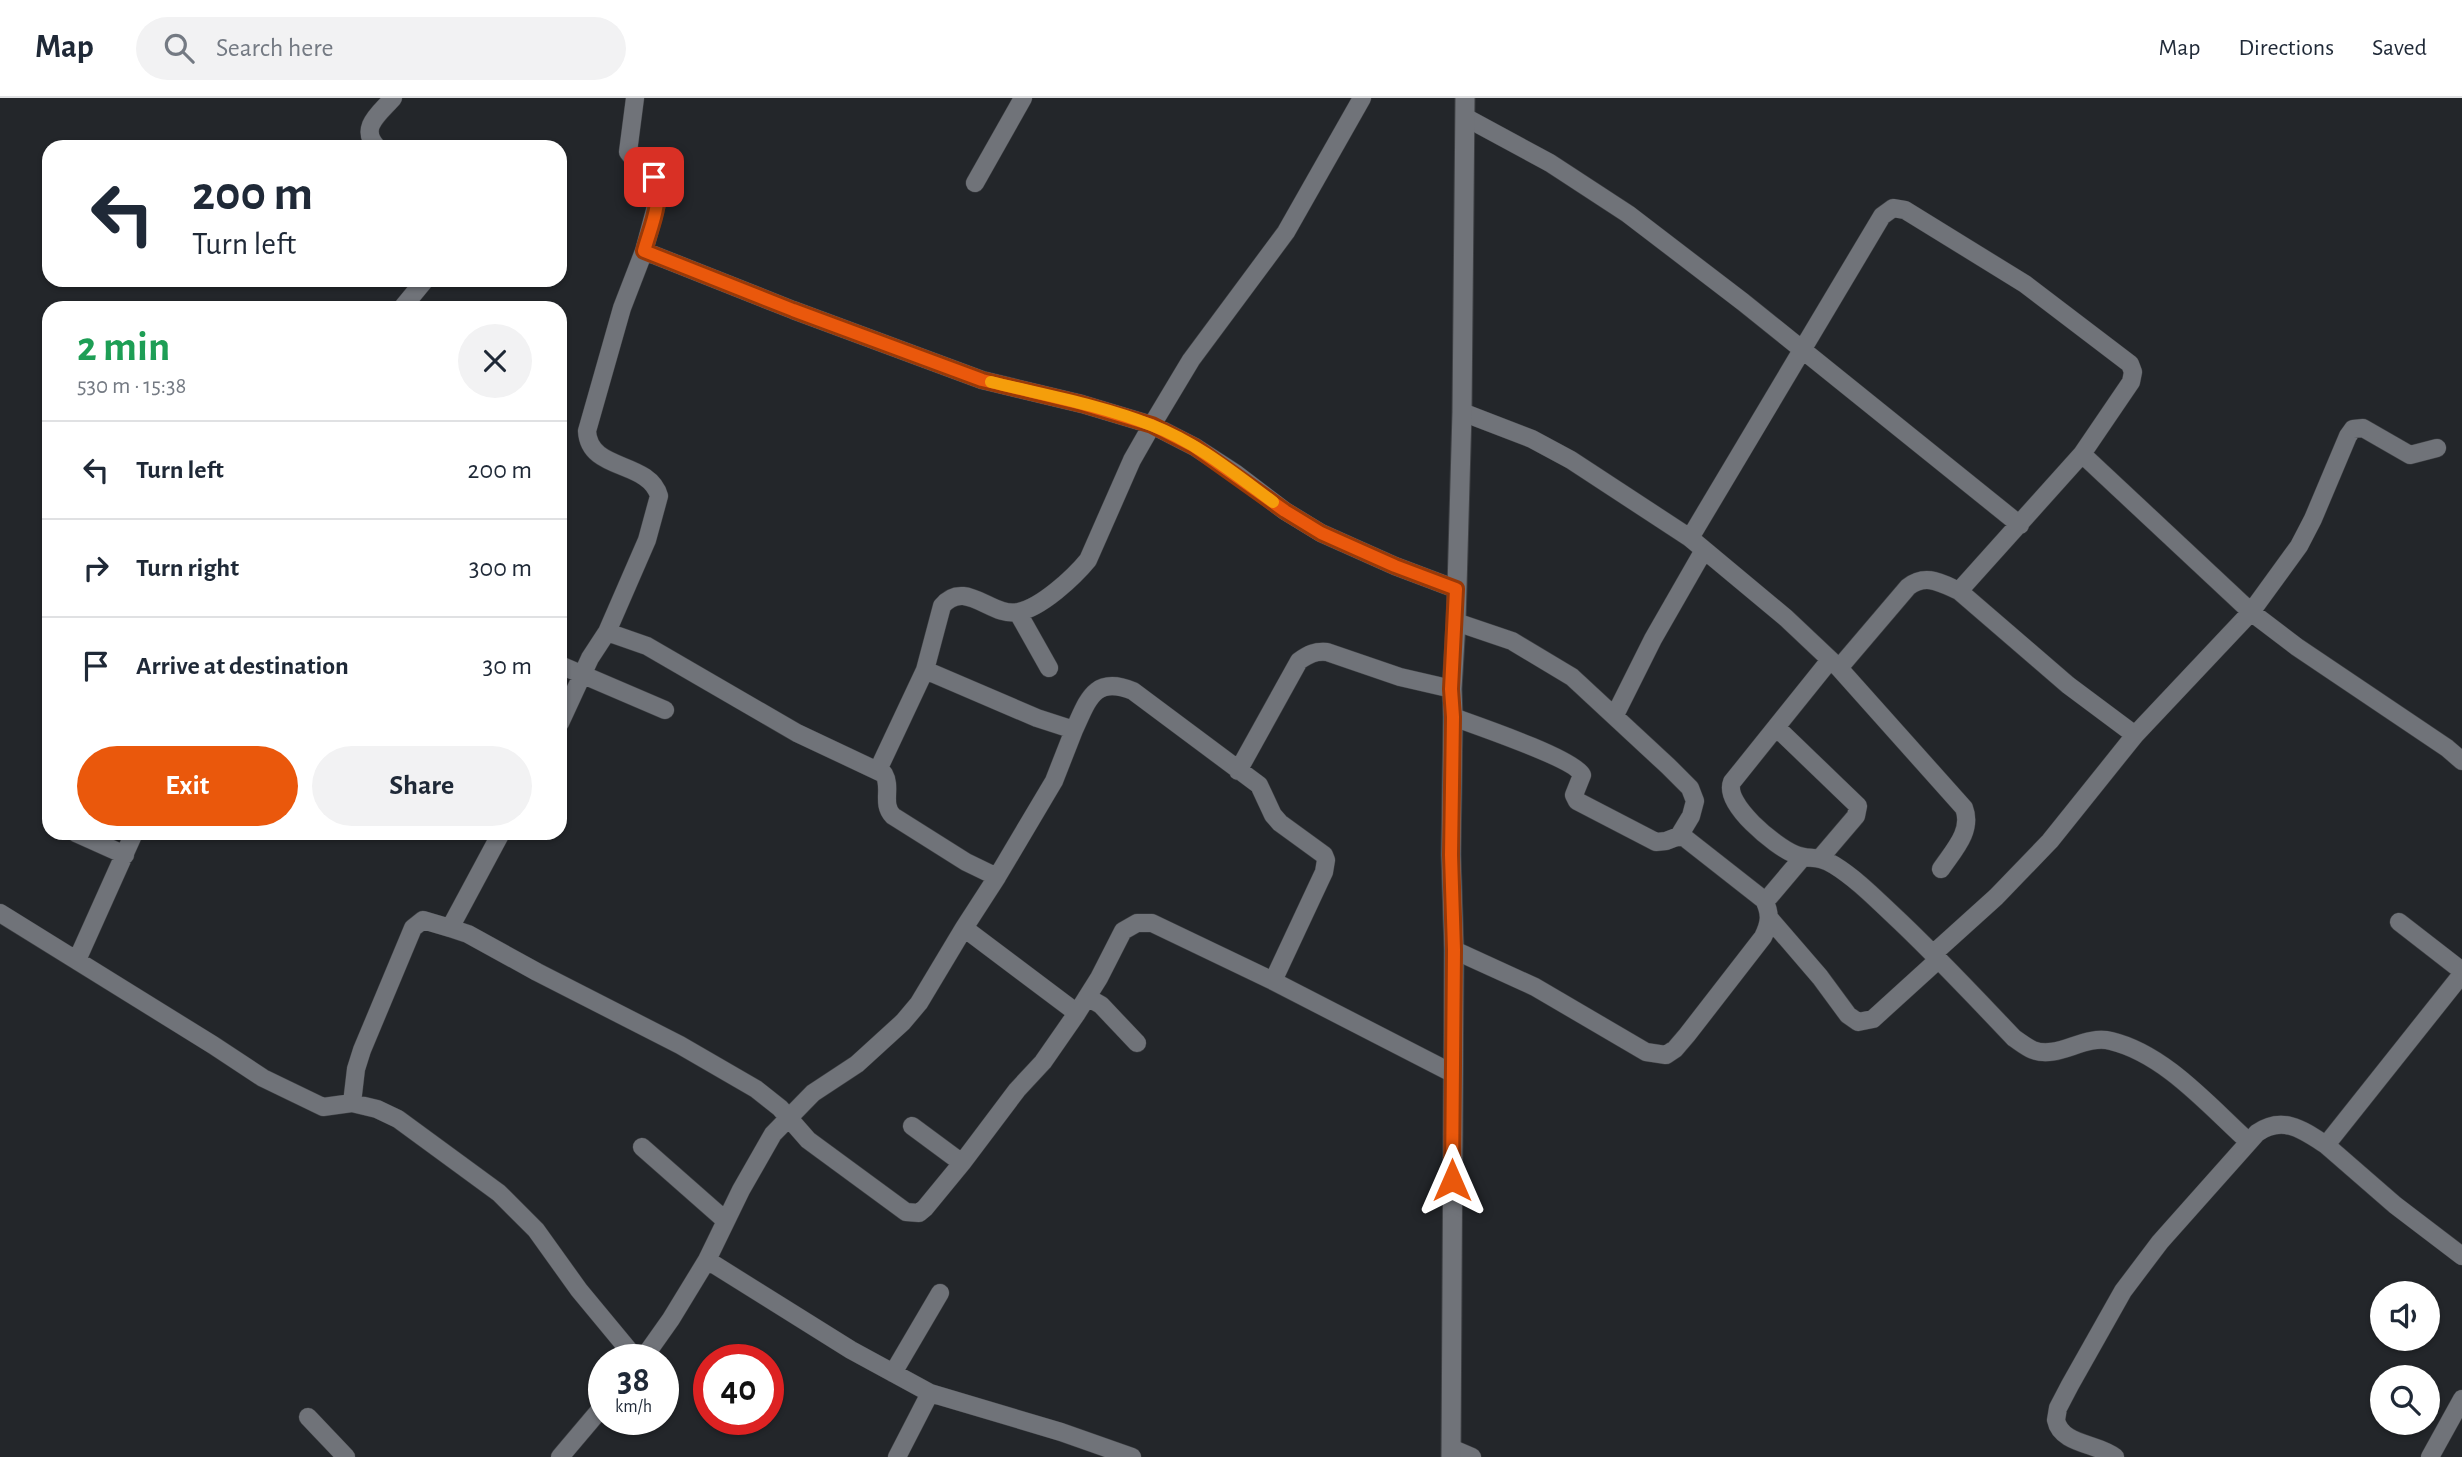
<!DOCTYPE html>
<html lang="en">
<head>
<meta charset="utf-8">
<style>
  :root { --surface:#fff; --page:#f2f2f3; --text:#1f2937; --muted:#747a83; --line:#e0e1e3; --accent:#ea580c }
  body { margin:0; font-family:"Alegreya Sans",sans-serif; background:var(--page); color:var(--text); height:100vh; display:flex; flex-direction:column; font-size:26px; white-space:nowrap }
  * { box-sizing:border-box; margin:0 }
  p { font-size:23px; color:var(--muted) }
  .icon { flex:none; width:38px; height:38px; fill:none; stroke:currentColor; stroke-width:2; stroke-linecap:round; stroke-linejoin:round }
  .map { position:relative; flex:1; overflow:hidden }
  .drawer { position:absolute; left:42px; top:203px; width:525px; height:539px; display:flex; flex-direction:column; background:var(--surface); border-radius:21px; box-shadow:0 2px 5px #0004 }
  .drawer>* { flex:none }
  .hud { position:absolute; left:42px; top:42px; width:525px; height:147px; border-radius:21px; box-shadow:0 2px 5px #0004; background:#fff; color:var(--text); overflow:hidden }
  .controls { position:absolute; left:2370px; top:1183px; display:grid; gap:14px }
  .controls a { display:grid; place-items:center; width:70px; height:70px; border-radius:50%; background:var(--surface); box-shadow:0 2px 5px #0004; font-size:35px }
  .speed { position:absolute; left:588px; top:1246px; display:flex; gap:14px; font-size:35px; font-weight:700; text-align:center }
  .speed>* { display:grid; place-content:center; width:91px; height:91px; border-radius:50%; background:var(--surface); box-shadow:0 2px 5px #0004; line-height:1 }
  .speed small { font-size:18px; font-weight:400 }
  .speed .limit { border:10px solid #d22; background:#fff; color:#111 }
  .pin { position:absolute; display:grid; place-items:center; width:60px; height:60px; color:#fff; margin:-30px; border-radius:14px; box-shadow:0 4px 10px #0006 }
  .me { position:absolute; width:77px; margin:-38px; rotate:0deg; stroke-linejoin:round; filter:drop-shadow(0 0 5px #0008) }
  .turn { display:flex; align-items:center; gap:24px; height:147px; padding:0 35px; font-size:32px }
  .turn .icon { width:91px; height:91px; stroke-width:2.5 }
  .turn b { display:block; font-size:49px; line-height:60px }
  .round { display:grid; place-items:center; flex:none; width:74px; height:74px; border-radius:37px; background:var(--page) }
  .summary { display:flex; align-items:center; justify-content:space-between; height:119px; padding:0 35px }
  h1 { font-size:42px; font-weight:700; line-height:52px; color:#1e9e55 }
  .cta { display:flex; gap:14px; margin-top:auto; padding:14px 35px }
  .cta a { flex:1; height:80px; border-radius:42px; background:var(--accent); color:#fff; font-size:28px; font-weight:700; line-height:80px; text-align:center }
  .cta a+a { background:var(--page); color:var(--text) }
  ul { padding:0; list-style:none }
  li { display:flex; align-items:center; gap:21px; height:98px; padding:0 35px; border-top:2px solid var(--line) }
  li div { flex:1 }
  li b { display:block; font-size:26px }
  li em { font-style:normal }
  header { display:flex; align-items:center; gap:42px; box-sizing:border-box; height:98px; padding:0 35px; background:var(--surface); border-bottom:2px solid var(--line) }
  header strong { font-size:33px }
  nav { display:flex; gap:38px; margin-inline-start:auto; font-size:24px }
  .search { width:490px; height:63px; background:var(--page); display:flex; align-items:center; gap:18px; box-sizing:border-box; padding:0 24px; border-radius:38px; color:var(--muted); font-size:26px }
  .map>svg:first-child { display:block }
  .lines { fill:none; stroke-linecap:round; stroke-linejoin:round }
  .minor-casing { stroke:#3e4044; stroke-width:19 }
  .tertiary-casing { stroke:#3e4044; stroke-width:21 }
  .minor { stroke:#707379; stroke-width:18 }
  .tertiary { stroke:#707379; stroke-width:19 }
  .route-casing { stroke:#983908; stroke-width:18 }
  .route { stroke:#ea580c; stroke-width:12 }
  .slow { stroke:#f59e0b; stroke-width:12 }
</style>
</head>
<body>
<header>
<strong>Map</strong>
<div class="search"><svg class="icon" aria-label="search" viewBox="0 0 24 24"><circle cx="10" cy="10" r="6"/><path d="M15 15l6 6"/></svg>Search here</div>
<nav><a>Map</a><a>Directions</a><a>Saved</a></nav>
</header>
<div class="map">
<svg width="2462" height="1359" viewBox="0 0 2462 1359">
  <rect width="100%" height="100%" fill="#23262a"/>
  <g class="lines">
    <g class="minor-casing">
      <path id="minor" d="M1465,19L1550,65L1628,116L1743,204L2020,427
        M377,49C358,30 380,15 393,0
        M975,85L1023,0
        M644,153L793,212L982,282L1082,306L1152,327L1195,349L1235,375L1285,413L1321,435L1395,468L1456,491
        M402,210L425,182
        M1462,314L1532,341L1571,362L1690,440L1786,520L1839,570L1964,710C1973,733 1953,753 1941,771
        M1690,440L1882,118L1893,110L1905,112L2025,186L2130,266L2133,274L2131,284L2082,356
        M1959,493L2068,587L2135,637
        M1018,515L1049,570
        M1456,524L1512,543L1572,579L1668,668L1690,690L1695,703L1691,718L1679,738
        M607,534L647,548L797,635L884,676C892,690 881,706 893,718L966,764L997,779L964,830L1077,915L1099,880L1123,833L1137,825H1152L1273,883L1452,975
        M1830,562L1732,684C1723,706 1775,748 1794,756C1810,763 1816,756 1834,767C1855,780 1873,798 1891,815C1934,855 1974,898 2014,940C2020,944 2026,949 2033,952C2058,962 2084,936 2111,943C2165,956 2209,1008 2249,1044
        M560,567L665,612
        M1839,570L1908,489C1926,475 1941,485 1959,493L2082,356L2251,514L2297,549L2447,650L2462,663
        M925,572L942,508C965,480 992,520 1018,514C1041,510 1074,479 1088,462L1132,362L1152,327L1191,262L1286,134L1362,0
        M1615,617L1653,541L1704,452
        M1453,619C1475,627 1575,661 1582,677L1574,697L1577,703L1656,744L1666,743L1679,738L1685,740L1764,802L1770,798L1803,759
        M560,625L590,560L607,534L647,442L659,398C649,362 589,374 587,333L622,210L644,153L658,101L659,89L654,79L640,69L628,54L635,0
        M1776,629L1858,708L1856,718L1821,759
        M878,672L925,572L1037,620L1074,632C1088,602 1094,577 1133,593L1259,687L1273,717L1280,725L1324,757L1326,762L1324,774L1273,883
        M1238,673L1299,563C1309,556 1315,553 1327,554L1400,579L1452,591
        M76,735L125,757
        M997,779L1054,683L1074,632
        M0,815L213,947L263,980L323,1009L352,1005L377,1011L398,1021L499,1095L536,1132L579,1192L637,1262
        M1770,821L1820,879L1848,917L1858,924L1873,921L1939,861
        M2399,824L2462,873
        M450,830L468,836L537,874L680,947L756,991L780,1010L808,1042L906,1114L919,1115L925,1110L962,1065
        M1454,852L1535,889L1646,954L1666,957L1675,951L1687,937L1763,839C1770,825 1771,816 1764,802
        M1934,855L1996,799L2050,743L2135,637L2251,514L2299,448L2313,421L2348,338L2353,331L2363,330L2410,357L2437,350
        M77,862L134,735
        M1087,899L1101,907L1137,945
        M352,1005L356,971L362,952L413,830L423,822L450,830L501,735
        M912,1028L962,1065L1017,992L1043,964L1077,915
        M2326,1047L2395,1107L2462,1158
        M642,1049L726,1123
        M707,1162L741,1092L773,1036L813,995L857,966L903,924L919,905L964,830
        M642,1262L671,1221L707,1162L851,1252L930,1295L1061,1334L1132,1359
        M893,1275L940,1195
        M308,1319L346,1359
        M1451,1350L1472,1359
        M560,1359L604,1307
        M897,1359L930,1295
        M2115,1359C2098,1345 2061,1347 2056,1322L2058,1310L2070,1287L2123,1193L2160,1144L2257,1035C2283,1017 2303,1032 2326,1047L2462,876
        M2430,1359L2462,1301"/>
    </g>
    <g class="tertiary-casing">
      <path id="tertiary" d="M1451,1359L1454,852L1451,757L1453,619L1452,591L1456,524L1462,314L1465,0"/>
    </g>
    <use href="#minor" class="minor"/>
    <use href="#tertiary" class="tertiary"/>
  </g>
  <g class="lines">
    <g class="route-casing">
      <path id="route" d="M654,79C664,102 650,130 644,153L793,212L982,282L1082,306L1152,327L1195,349L1285,413L1321,435L1395,468L1456,491L1451,591L1453,619L1451,757L1454,852L1452,1082"/>
    </g>
    <use href="#route" class="route"/>
    <path class="slow" d="M991,284C1044,297 1100,307 1151,327C1196,344 1235,376 1273,404"/>
  </g>
</svg>
<div class="controls">
<a><svg class="icon" aria-label="sound" viewBox="0 0 24 24"><path d="M4 9h4l5-4v14l-5-4H4zM17 9q2 3 0 6"/></svg></a>
<a><svg class="icon" aria-label="search" viewBox="0 0 24 24"><circle cx="10" cy="10" r="6"/><path d="M15 15l6 6"/></svg></a>
</div>
<div class="speed"><div>38<small>km/h</small></div><div class="limit">40</div></div>
<div class="pin" style="left:654px;top:79px;background:#d93025"><svg class="icon" aria-label="arrive" viewBox="0 0 24 24"><path d="M6 21V4h12l-3 4 3 4H6"/></svg></div>
<svg class="me" style="left:1452px;top:1082px" viewBox="-20 -20 40 40"><path d="M0-17L14 15 0 8-14 15z" fill="#ea580c" stroke="#fff" stroke-width="4"/></svg>
<div class="hud">
<div class="turn"><svg class="icon" aria-label="left" viewBox="0 0 24 24"><path d="M17 20v-9H6M10 6l-5 5 5 5"/></svg><div><b>200 m</b>Turn left</div></div>
</div>
<section class="drawer">
<div class="summary"><div><h1>2 min</h1><p>530 m · 15:38</p></div><a class="round"><svg class="icon" aria-label="close" viewBox="0 0 24 24"><path d="M6 6l12 12M18 6L6 18"/></svg></a></div>
<ul>
<li><svg class="icon" aria-label="left" viewBox="0 0 24 24"><path d="M17 20v-9H6M10 6l-5 5 5 5"/></svg><div><b>Turn left</b></div><em>200 m</em></li>
<li><svg class="icon" aria-label="right" viewBox="0 0 24 24"><path d="M7 20v-9h11M14 6l5 5-5 5"/></svg><div><b>Turn right</b></div><em>300 m</em></li>
<li><svg class="icon" aria-label="arrive" viewBox="0 0 24 24"><path d="M6 21V4h12l-3 4 3 4H6"/></svg><div><b>Arrive at destination</b></div><em>30 m</em></li>
</ul>
<div class="cta"><a>Exit</a><a>Share</a></div>
</section>
</div>
</body>
</html>
